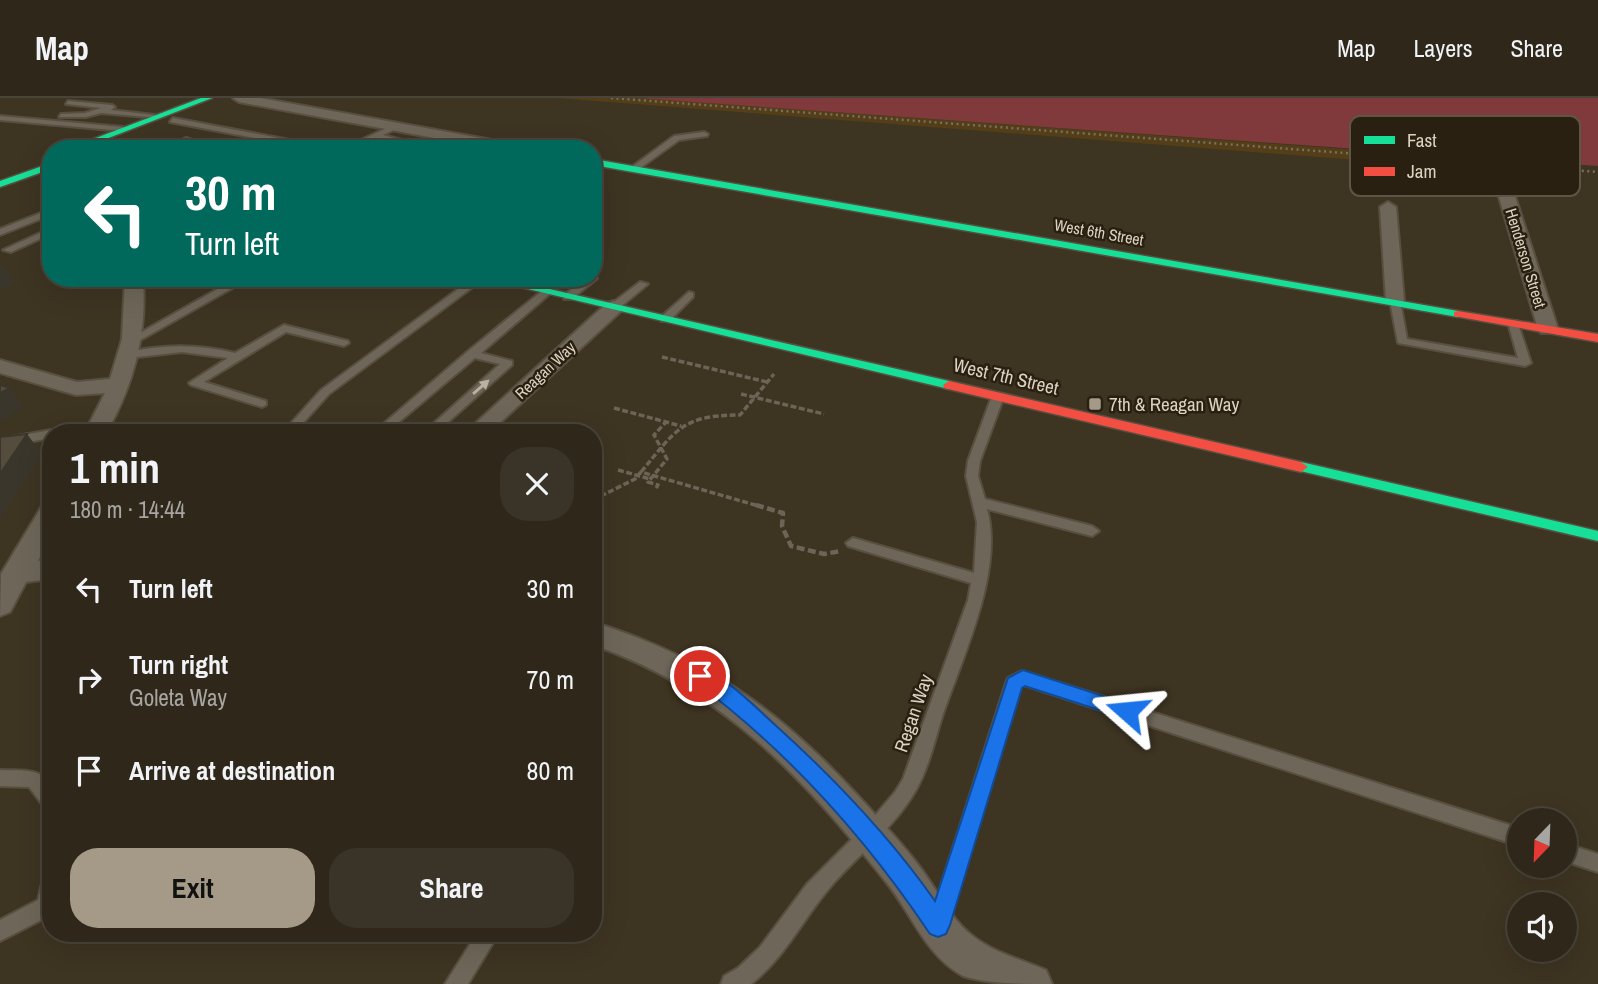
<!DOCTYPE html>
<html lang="en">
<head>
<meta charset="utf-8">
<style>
  :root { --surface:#2e271a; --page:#3a3327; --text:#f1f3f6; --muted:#a7a5a2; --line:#494439; --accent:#a59a88 }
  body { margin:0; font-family:"Archivo Narrow",sans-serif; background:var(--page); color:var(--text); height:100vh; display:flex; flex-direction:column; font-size:26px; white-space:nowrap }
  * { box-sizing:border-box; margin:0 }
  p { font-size:23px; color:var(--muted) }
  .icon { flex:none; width:38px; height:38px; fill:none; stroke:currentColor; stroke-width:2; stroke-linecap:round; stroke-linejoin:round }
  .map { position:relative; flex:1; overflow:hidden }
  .drawer { position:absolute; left:42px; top:326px; width:560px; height:518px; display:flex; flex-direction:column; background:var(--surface); border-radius:28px; box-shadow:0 7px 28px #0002,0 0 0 2px var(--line) }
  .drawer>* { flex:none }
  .top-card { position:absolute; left:42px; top:42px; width:560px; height:147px; border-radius:28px; box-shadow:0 7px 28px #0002,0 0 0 2px var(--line); background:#00695c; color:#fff; overflow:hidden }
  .needle { width:46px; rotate:203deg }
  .controls { position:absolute; left:1507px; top:710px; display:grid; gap:14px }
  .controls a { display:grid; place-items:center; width:70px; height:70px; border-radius:50%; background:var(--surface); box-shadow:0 7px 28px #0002,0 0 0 2px var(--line); font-size:35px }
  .pin { position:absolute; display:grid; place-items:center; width:60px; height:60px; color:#fff; margin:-30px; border:4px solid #fff; border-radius:50%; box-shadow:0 2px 7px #0007 }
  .me { position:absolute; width:77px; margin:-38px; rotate:288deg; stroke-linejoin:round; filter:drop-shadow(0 0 5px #0008) }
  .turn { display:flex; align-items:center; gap:24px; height:147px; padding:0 28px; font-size:32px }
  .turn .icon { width:91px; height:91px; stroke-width:2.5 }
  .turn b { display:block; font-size:49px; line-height:60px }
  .round { display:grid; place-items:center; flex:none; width:74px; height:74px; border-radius:28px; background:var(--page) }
  .overview { display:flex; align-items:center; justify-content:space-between; height:119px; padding:0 28px }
  h1 { font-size:42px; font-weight:700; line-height:52px }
  .action { display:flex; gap:14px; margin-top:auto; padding:14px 28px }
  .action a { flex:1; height:80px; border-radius:28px; background:var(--accent); color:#111; font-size:28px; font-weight:700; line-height:80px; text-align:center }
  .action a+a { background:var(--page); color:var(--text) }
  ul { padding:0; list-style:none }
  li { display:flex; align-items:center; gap:21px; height:91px; padding:0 28px }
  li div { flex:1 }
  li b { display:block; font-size:26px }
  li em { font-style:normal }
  header { display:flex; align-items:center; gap:42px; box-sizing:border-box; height:98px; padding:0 35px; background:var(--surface); border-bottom:2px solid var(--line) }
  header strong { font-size:33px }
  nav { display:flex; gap:38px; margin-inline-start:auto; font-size:24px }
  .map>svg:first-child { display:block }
  .built { fill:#533e17 }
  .green { fill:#813a3c }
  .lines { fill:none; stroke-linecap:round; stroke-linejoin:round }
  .lane-casing { stroke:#584f40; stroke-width:4 }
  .street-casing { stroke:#584f40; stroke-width:4 }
  .fast-casing { stroke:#584f40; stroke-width:3 }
  .jam-casing { stroke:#584f40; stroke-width:3 }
  .path-far1 { stroke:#6b6457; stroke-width:3.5; stroke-dasharray:6 2.5; stroke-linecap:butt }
  .path { stroke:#6b6457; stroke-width:4.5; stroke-dasharray:8 3.5; stroke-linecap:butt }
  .lane { fill:#6e6759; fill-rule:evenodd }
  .street { fill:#6e6759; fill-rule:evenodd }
  .fast { fill:#16e098; fill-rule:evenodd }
  .jam { fill:#f24e42; fill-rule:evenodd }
  .rail { stroke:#777063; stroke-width:2.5; stroke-dasharray:2 3.5; stroke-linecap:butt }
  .shaded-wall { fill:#3b362b }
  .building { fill:#544d3d; stroke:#3b362b; stroke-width:2 }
  .oneway { fill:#bcb1a0 }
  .route { fill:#1a73e8; stroke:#114b97; stroke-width:2 }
  .poi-dot { fill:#a59a88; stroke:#292012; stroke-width:2.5 }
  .labels { text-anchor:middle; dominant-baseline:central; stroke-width:5; stroke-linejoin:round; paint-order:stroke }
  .far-street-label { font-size:16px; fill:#ddd1bf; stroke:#292012 }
  .street-label { font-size:19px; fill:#ddd1bf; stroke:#292012 }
  .poi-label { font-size:19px; fill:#ddd1bf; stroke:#292012; text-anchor:start }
  .key { fill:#292012; stroke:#5f5546; stroke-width:2 }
  .key-label { font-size:19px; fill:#ddd1bf }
</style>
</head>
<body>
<header>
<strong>Map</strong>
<nav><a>Map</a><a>Layers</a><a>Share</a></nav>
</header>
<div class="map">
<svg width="1598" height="886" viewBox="0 0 1598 886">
  <rect width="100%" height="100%" fill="#3e3422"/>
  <path class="built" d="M557,0H640L1428,57L1559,71L1564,78Z"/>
  <path class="green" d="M640,0H1598V68L678,3Z"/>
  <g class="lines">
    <g class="lane-casing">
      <path id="lane" d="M68,3L112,7L115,9L111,12L163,18L159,20L101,15L86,19H59L61,16L85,15L101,10L66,6Z
        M0,18L123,29L127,31L123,33L0,22Z
        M173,20L327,49L331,51L295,47L288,51H277L286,46L170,24Z
        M393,27L396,31L383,37L406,43L392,51H382L395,44L376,40L353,51H342Z
        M704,34L708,36L707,38L679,42L636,73L629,71L674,38Z
        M186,40L193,42L175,51H164Z
        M113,43L142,49L146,51H130L110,47L109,45Z
        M51,111V117L0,137V131Z
        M51,130V136L11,154L3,152Z
        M593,177L597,180L595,182L572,201H564V197L586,180H593Z
        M237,180H250L135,245L131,246L126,243Z
        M473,180H485L329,296L295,334H283L321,292Z
        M640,184L648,186L618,211H610V207Z
        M543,192L552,194L481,255L512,263V267L437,334H424L500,266L475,260L387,334H374L467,254Z
        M689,194L693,195V199L669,223H661V219Z
        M1395,200L1400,203L1407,241L1518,260L1508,225L1509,223H1517L1531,265L1525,268L1398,245L1390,203Z
        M284,227L348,243L349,245L344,248L286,234L204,284L266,303V307L262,309L191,287L189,285L228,260L182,254L128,260L123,257L124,255C162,246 198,246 235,255Z
        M998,295L1004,298L980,363L978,378L985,401L1092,428L1099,433L1092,438L987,411C1004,472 963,558 943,616C935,641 929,669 916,692C895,729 860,755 832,787C804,819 785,860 751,886H721L724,878L738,870L760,849L807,786L872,721L895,694L903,681L968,502L971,485L848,448L846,445L853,440L974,475L977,424L966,378L968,363L992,298Z
        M99,326L103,327L105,330L103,333L59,334L65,330Z
        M51,332L56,334H51V340L0,349V341Z
        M1022,573L1519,730V748L1024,587L1021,589L949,825L946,832L939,835L932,832L929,825L1006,585L1008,580Z
        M0,672C18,673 43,668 51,689C53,695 51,706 51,712L45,710L29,689L0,688Z
        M1564,745L1598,756V774L1564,763Z
        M51,775V817L0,843V822L38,802L44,777Z
        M477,835H499L468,886H445Z"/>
    </g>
    <g class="street-casing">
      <path id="street" d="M233,0H260L519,47L526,51H494L239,4Z
        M1504,84L1512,89L1558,231L1555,235H1541L1538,231L1496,89Z
        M1388,104L1396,109L1404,203L1395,209L1386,203L1380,109Z
        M125,180H143C147,237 134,285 107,334H85L105,295L76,297L0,275V262L77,284L110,281L122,241Z
        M614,203L621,205L624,209L621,213L490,334H466L607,205Z
        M51,406V438L38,463L51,461V481L26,484L10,514L0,518L1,476L42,408Z
        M593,524C722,565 792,623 881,723C895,739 910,755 922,772C939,795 951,822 974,839C995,855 1022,862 1046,872L1052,886C1023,886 989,886 963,878C925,857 912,816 886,784C803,680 723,591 593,547Z"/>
    </g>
    <g class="fast-casing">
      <path id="fast" d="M201,0H212L80,51H67Z
        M593,61L1458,213L1464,216L1458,219L593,67Z
        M51,65V71L0,89V83Z
        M482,180H502L949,283L955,287L949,291Z
        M1301,364L1598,433V443L1296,372L1294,369Z"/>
    </g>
    <g class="jam-casing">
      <path id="jam" d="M1458,213L1598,236V244L1454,218V214Z
        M949,283L1301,364L1308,369L1301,374L944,290L943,287Z"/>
    </g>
    <path class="path-far1" d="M662,259L767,284
      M741,296L824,316
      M614,310L681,328
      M618,372L650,381
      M641,374C676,332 682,317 740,317L774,276
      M656,390L658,387L648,384L667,361L654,337L666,324
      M593,402L635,381L641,374L762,409"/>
    <path class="path" d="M756,407L783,415L782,428L791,448L824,456L841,453"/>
    <use href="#lane" class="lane"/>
    <use href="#street" class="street"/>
    <use href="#fast" class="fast"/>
    <use href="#jam" class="jam"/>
    <path class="rail" d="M611,0L1598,74"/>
  </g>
  <path class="shaded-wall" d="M3,167L15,185L0,192V168Z
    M10,290L24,310L0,323V295Z
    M27,336L42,356L0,422V376Z"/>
  <path class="building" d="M0,287L10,290L0,295Z
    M27,336L0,376V339Z"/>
  <defs><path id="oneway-solid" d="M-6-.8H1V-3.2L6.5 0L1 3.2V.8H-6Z" transform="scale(1.75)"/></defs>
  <use class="oneway" href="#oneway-solid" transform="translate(481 289) rotate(-41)"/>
  <path class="route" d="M700,571C727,579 752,606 773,625C833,679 888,736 935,803L1008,580L1023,572L1134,608L1137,613L1134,619L1127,621L1025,588L1022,590L950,827L946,836L938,839L930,836C865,739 788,653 694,583L691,578Z"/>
  <rect class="poi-dot" x="1088" y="299" width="14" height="14" rx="3.5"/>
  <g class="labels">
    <g class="far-street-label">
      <text transform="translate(1099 134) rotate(10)">West 6th Street</text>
      <text transform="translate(1526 160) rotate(73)">Henderson Street</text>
      <text transform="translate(545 272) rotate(-43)">Reagan Way</text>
    </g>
    <g class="street-label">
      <text transform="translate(1006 278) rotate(13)">West 7th Street</text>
      <text transform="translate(913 615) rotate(-71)">Regan Way</text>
    </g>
    <g class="poi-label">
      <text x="1109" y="306">7th &amp; Reagan Way</text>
    </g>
  </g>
  <rect x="1350" y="18" width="230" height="80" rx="10" class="key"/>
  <rect x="1364" y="38" width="31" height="8" fill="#16e098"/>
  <rect x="1364" y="69" width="31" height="9" fill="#f24e42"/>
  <g class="key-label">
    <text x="1407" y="49">Fast</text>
    <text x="1407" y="80">Jam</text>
  </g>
</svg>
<div class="controls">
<a><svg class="needle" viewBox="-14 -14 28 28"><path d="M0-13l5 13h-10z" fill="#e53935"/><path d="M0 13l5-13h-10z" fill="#a7a5a2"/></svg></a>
<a><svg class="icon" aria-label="sound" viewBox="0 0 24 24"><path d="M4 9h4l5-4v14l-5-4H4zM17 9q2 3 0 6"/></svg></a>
</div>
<div class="pin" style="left:700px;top:578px;background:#d93025"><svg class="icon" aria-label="arrive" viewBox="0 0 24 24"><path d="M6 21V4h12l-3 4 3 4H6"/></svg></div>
<svg class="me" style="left:1127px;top:613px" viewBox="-20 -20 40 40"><path d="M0-17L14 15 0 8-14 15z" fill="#1a73e8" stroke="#fff" stroke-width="4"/></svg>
<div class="top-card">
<div class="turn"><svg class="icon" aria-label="left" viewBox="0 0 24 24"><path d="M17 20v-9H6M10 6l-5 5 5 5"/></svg><div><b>30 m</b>Turn left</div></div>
</div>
<section class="drawer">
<div class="overview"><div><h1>1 min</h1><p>180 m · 14:44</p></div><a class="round"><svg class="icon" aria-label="close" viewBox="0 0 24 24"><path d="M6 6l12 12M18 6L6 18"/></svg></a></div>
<ul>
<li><svg class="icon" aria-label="left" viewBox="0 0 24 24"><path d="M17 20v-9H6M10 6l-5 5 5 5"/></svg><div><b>Turn left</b></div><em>30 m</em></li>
<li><svg class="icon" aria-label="right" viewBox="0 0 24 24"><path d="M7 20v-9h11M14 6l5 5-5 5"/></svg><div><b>Turn right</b><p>Goleta Way</p></div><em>70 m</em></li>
<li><svg class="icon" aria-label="arrive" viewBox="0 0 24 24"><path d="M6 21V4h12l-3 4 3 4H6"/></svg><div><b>Arrive at destination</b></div><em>80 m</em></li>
</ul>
<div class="action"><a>Exit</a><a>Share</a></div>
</section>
</div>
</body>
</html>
